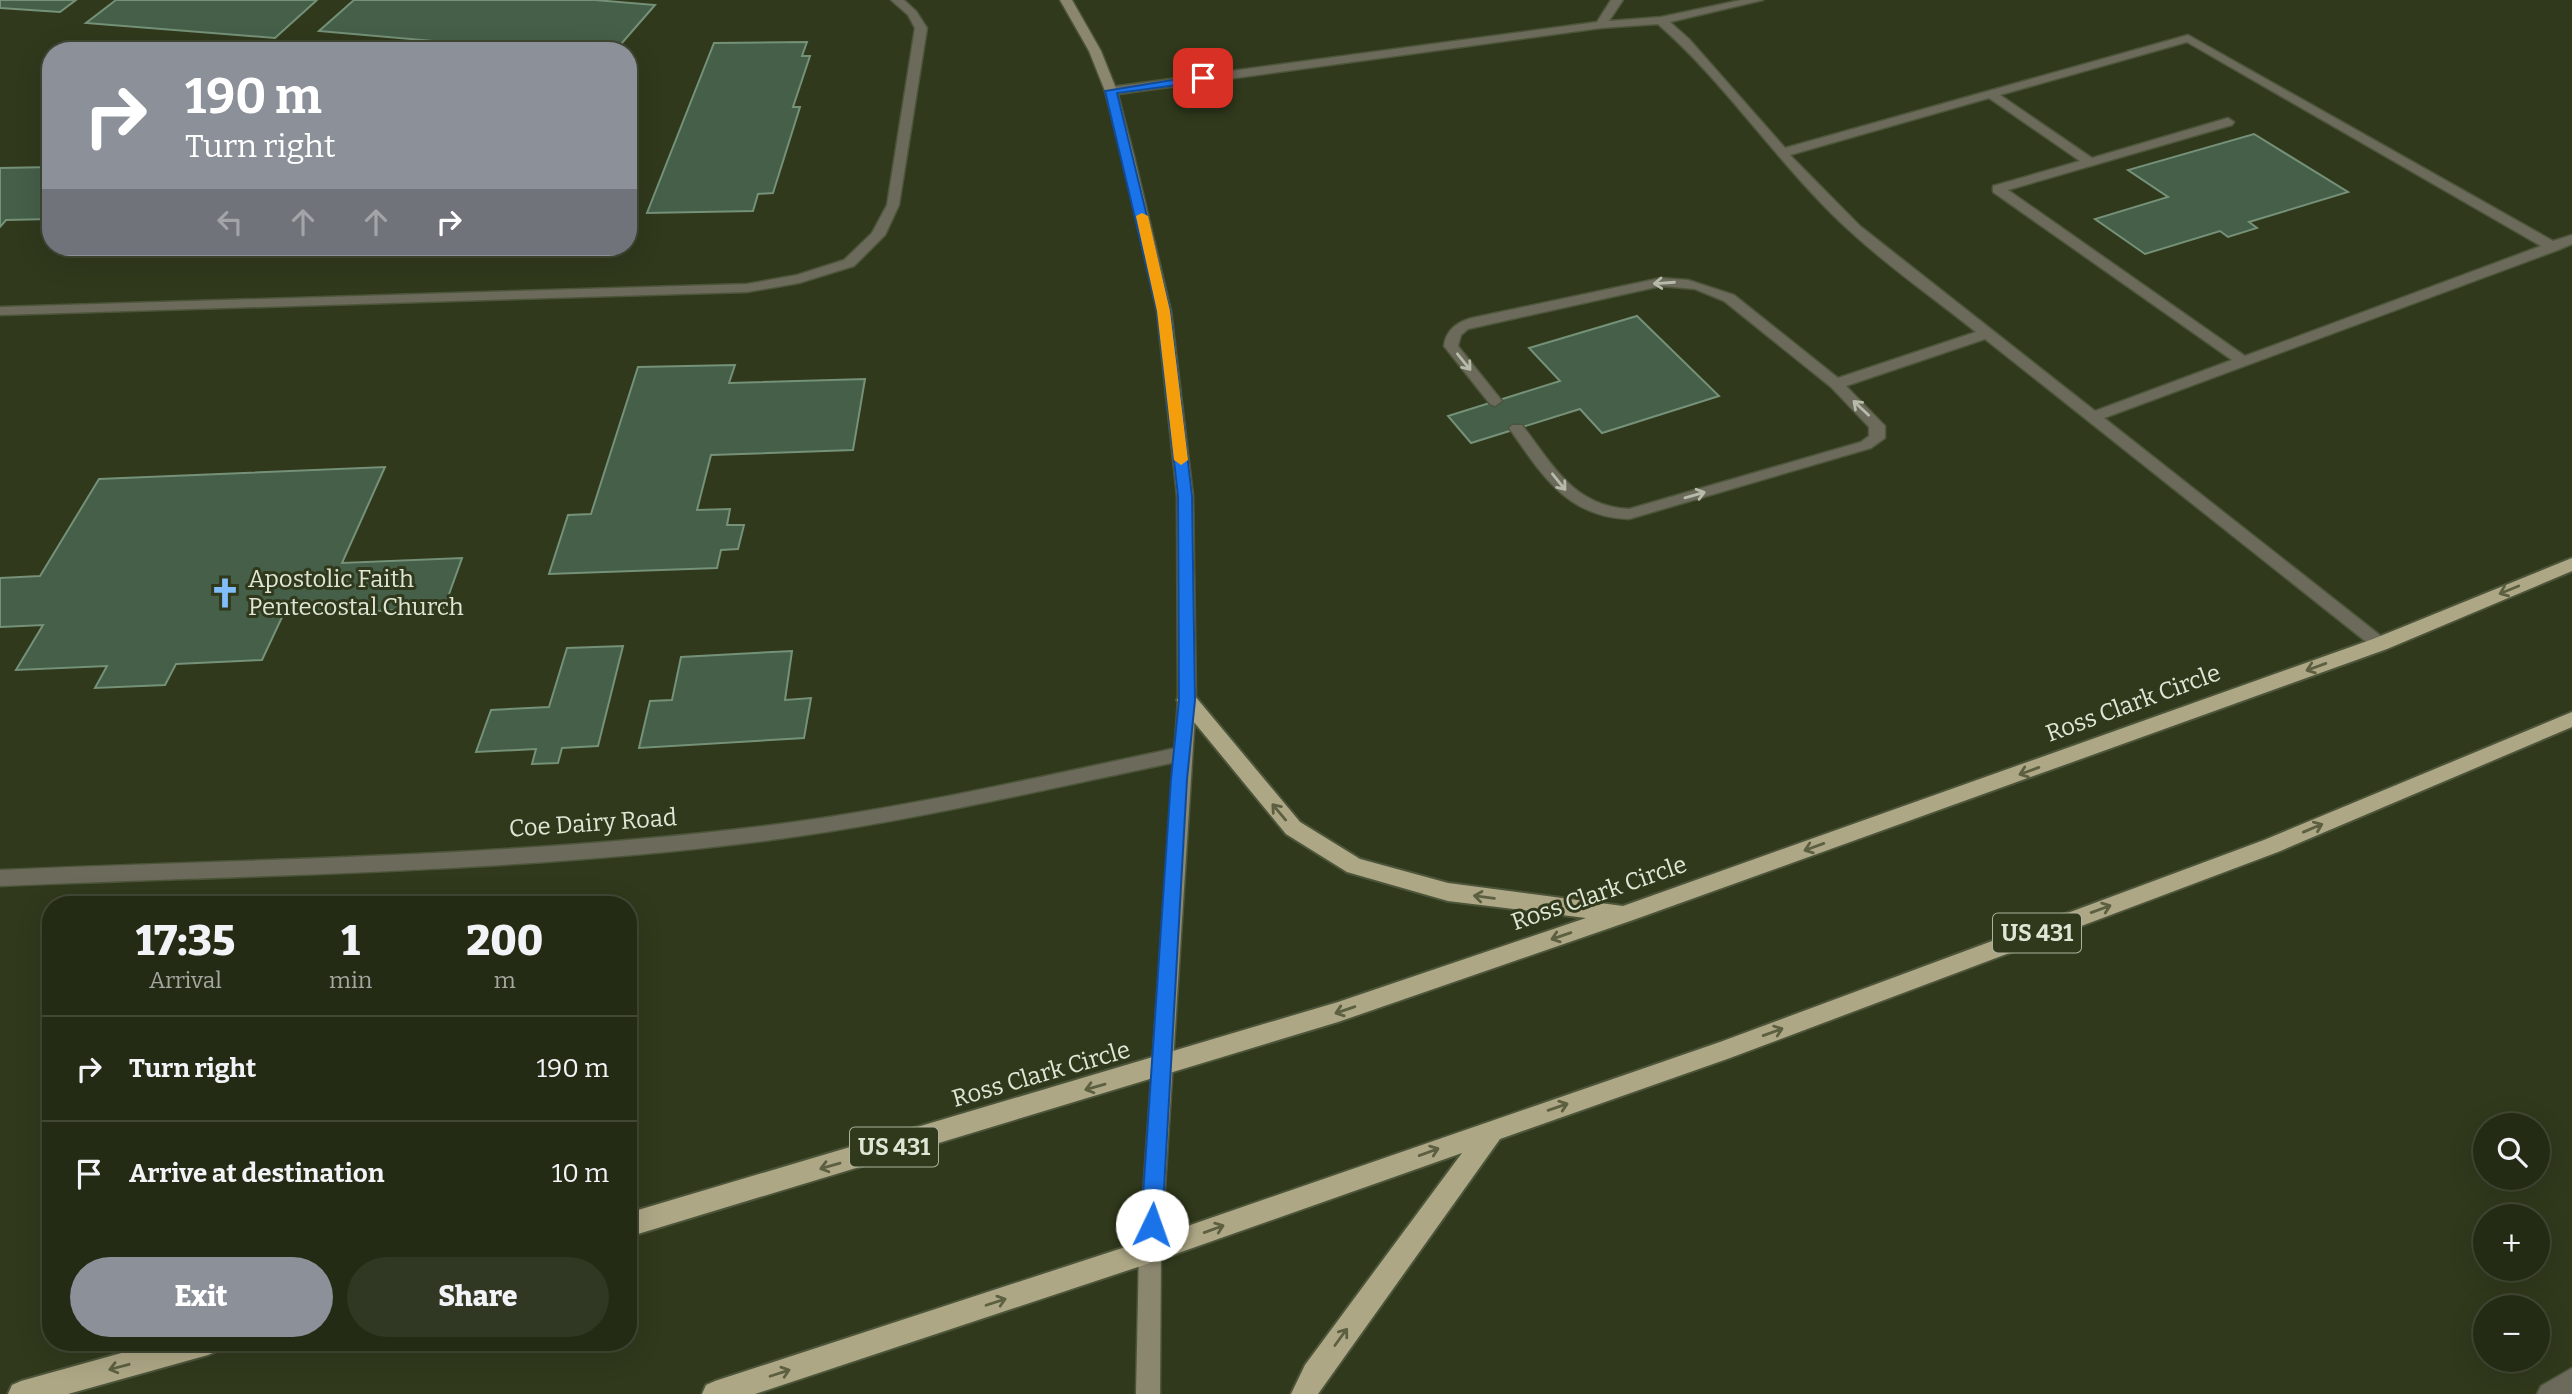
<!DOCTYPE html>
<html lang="en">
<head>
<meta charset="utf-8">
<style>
  :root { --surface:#242b15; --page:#303722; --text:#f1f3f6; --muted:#a3a7a0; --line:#414734; --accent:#8c9099 }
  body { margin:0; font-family:Bitter,serif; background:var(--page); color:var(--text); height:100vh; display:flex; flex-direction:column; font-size:26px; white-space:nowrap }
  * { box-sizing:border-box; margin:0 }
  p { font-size:23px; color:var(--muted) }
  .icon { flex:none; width:38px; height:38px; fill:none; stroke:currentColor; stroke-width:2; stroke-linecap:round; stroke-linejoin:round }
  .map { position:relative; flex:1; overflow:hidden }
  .side { position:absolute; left:42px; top:896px; width:595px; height:455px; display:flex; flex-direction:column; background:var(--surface); border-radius:28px; box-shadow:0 7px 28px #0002,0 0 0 2px var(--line) }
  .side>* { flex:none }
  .banner { position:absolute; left:42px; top:42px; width:595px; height:214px; border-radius:28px; box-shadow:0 7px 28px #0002,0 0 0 2px var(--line); background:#8c9099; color:#fff; overflow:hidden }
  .buttons { position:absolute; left:2473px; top:1113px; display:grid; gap:14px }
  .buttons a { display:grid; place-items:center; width:77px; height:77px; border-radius:50%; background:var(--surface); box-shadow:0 7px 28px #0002,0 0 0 2px var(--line); font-size:35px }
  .pin { position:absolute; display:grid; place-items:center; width:60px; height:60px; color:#fff; margin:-30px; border-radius:14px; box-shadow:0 4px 10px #0006 }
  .me { position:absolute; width:77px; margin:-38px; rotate:3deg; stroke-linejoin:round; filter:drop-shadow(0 0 5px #0008) }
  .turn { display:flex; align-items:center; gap:24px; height:147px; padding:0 28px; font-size:32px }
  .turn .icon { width:91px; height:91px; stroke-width:2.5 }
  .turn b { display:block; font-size:49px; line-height:60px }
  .lanes { display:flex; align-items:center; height:66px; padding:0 28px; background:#0003; justify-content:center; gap:35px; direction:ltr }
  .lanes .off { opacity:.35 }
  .eta { display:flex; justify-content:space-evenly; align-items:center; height:119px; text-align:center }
  .eta b { font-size:42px; font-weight:800; line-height:49px }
  .cta { display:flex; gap:14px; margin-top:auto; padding:14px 28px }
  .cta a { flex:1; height:80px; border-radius:42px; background:var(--accent); color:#fff; font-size:28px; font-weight:800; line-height:80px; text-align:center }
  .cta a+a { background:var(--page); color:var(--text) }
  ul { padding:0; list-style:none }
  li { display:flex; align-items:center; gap:21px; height:105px; padding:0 28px; border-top:2px solid var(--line) }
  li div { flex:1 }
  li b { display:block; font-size:26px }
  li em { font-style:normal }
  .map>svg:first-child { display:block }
  .building { fill:#455f49; stroke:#759178; stroke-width:2 }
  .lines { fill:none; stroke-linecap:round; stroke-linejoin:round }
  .service-casing { stroke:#4c553a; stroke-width:3 }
  .minor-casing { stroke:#4c553a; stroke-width:3 }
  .secondary-casing { stroke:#4c553a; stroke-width:3 }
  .trunk-casing { stroke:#4c553a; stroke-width:4 }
  .service { fill:#6c6a5b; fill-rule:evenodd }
  .minor { fill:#6c6a5b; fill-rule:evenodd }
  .secondary { fill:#8b876f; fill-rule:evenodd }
  .trunk { fill:#aea786; fill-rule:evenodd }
  .oneway { stroke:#b7bbaa }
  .oneway2 { stroke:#5c6041 }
  .route { fill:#1a73e8; stroke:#114b97; stroke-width:2 }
  .slow { fill:#f59e0b }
  .labels { text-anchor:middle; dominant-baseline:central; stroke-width:6; stroke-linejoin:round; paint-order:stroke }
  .shield { fill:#30391c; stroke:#abb29e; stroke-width:2 }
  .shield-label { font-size:23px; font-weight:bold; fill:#e0e6d5 }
  .poi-label { font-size:24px; fill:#e0e6d5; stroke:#30391c; text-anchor:start }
  .street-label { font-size:24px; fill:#e0e6d5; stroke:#30391c }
</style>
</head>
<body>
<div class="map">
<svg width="2572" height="1394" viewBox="0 0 2572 1394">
  <rect width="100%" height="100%" fill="#30391c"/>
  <path class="building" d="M0,0H76L60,12L0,8Z
    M116,0H317L275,38L86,23Z
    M354,0H595L655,5L615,51H546L319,31Z
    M807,42L802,56H810L793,107H800L773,193L758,194L753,211L647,213L714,43Z
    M2254,134L2348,192L2249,222L2257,228L2228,237L2220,231L2145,254L2095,219L2168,197L2128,170Z
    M51,167V219L6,220L0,227V168Z
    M1637,316L1719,396L1602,433L1580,409L1471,443L1448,416L1560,381L1529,348Z
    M735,365L729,383L865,379L853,450L711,455L697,510L730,509L727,525H744L738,549L721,550L717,568L549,574L568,515L591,514L638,367Z
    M385,467L342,563L462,558L444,608L283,615L262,660L176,664L165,685L95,688L107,666L16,670L43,625L0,627V578L40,576L99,479Z
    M623,646L598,746L562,748L558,763L532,764L536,749L476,752L491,710L549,707L567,648Z
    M792,651L785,700L811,698L804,738L639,748L650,701L672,700L681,657Z"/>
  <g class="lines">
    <g class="service-casing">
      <path id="service" d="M891,0H904L916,11L927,28L899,205L885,235L854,266L799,283L747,292L0,315V307L747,284L797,275L844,260L872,233L887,205L915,28L908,15Z
        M1611,0H1623L1609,21L1661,17L1741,0H1763L1670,22L1689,39L1785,148L2188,35L2553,241L2572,235V244L2558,250L2104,418L2386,640L2389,644L2386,648H2374L1985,339L1846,386L1885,426V438L1871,448L1629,519C1567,517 1542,475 1509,428L1512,425H1522C1553,465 1573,506 1629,509L1861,442L1869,436V427L1831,387L1724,301L1695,289L1661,286L1468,329L1461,335L1458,346L1502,401L1495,406L1490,404L1444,346C1446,330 1457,322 1472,318L1661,278L1688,280L1734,295L1838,378L1976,332C1935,299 1890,268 1851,232C1780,168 1729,86 1658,24L1601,28L1111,95L1105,91L1111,87L1597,22ZM2187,42L2541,246L2245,356L2008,190L2232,125L2234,122L2228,118L2092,158L2000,95ZM1989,98L2080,161L1993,186V192L2232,360L2095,411L1860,226L1790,155Z
        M2572,1368V1394H2537L2541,1386Z"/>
    </g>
    <g class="minor-casing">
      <path id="minor" d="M1181,747L1187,749L1190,754L1187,759L1181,761C1043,790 904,823 764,841C511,873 254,875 0,886V870C254,859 511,857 764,826C904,809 1043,776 1181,747Z"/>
    </g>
    <g class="secondary-casing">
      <path id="secondary" d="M1060,0H1072L1101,51L1117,91L1134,156L1171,311L1193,496L1196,700L1161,1251L1160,1394H1136L1139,1251L1178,700L1177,496L1157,311L1122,156L1105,91L1089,51Z"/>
    </g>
    <g class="trunk-casing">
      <path id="trunk" d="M2572,558V571L2387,649L1633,920L1338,1022L628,1237V1213L1338,1002L1586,918L1448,901L1347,872L1286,834L1180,705L1177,700L1180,695H1194L1300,822L1360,859L1448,883L1623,906L2373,639Z
        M2572,712V727L2278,852L1730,1058L1500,1139L1318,1394H1291L1305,1365L1462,1153L1150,1263L755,1394H702L706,1385L715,1381L1150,1239L1720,1042L2264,840Z
        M161,1342H221L217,1351L208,1355L68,1394H8L12,1385L21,1381Z"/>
    </g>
    <use href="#service" class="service"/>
    <use href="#minor" class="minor"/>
    <use href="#secondary" class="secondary"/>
    <use href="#trunk" class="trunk"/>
  </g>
  <defs><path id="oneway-shaft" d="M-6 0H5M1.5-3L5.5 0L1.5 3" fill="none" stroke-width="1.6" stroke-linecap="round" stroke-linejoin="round" transform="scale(1.75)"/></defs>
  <g class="oneway">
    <use href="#oneway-shaft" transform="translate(1664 283) rotate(176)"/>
    <use href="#oneway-shaft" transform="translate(1464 362) rotate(51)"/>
    <use href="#oneway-shaft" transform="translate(1861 408) rotate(-137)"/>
    <use href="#oneway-shaft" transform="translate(1559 482) rotate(51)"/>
    <use href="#oneway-shaft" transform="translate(1695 495) rotate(-16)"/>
  </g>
  <g class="oneway2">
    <use href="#oneway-shaft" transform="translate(2509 590) rotate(158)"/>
    <use href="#oneway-shaft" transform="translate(2316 667) rotate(160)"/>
    <use href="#oneway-shaft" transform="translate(2029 771) rotate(160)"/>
    <use href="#oneway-shaft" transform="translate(1279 812) rotate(-130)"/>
    <use href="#oneway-shaft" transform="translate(2313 828) rotate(-23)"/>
    <use href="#oneway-shaft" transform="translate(1814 847) rotate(160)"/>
    <use href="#oneway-shaft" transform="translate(1484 897) rotate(-173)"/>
    <use href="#oneway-shaft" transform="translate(2101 909) rotate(-20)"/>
    <use href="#oneway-shaft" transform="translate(1561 936) rotate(161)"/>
    <use href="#oneway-shaft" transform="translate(1345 1010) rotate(161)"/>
    <use href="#oneway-shaft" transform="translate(1773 1032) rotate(-20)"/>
    <use href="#oneway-shaft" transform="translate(1095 1087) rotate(164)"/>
    <use href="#oneway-shaft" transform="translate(1558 1107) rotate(-19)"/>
    <use href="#oneway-shaft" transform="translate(1429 1152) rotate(-20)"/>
    <use href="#oneway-shaft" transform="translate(830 1166) rotate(164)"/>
    <use href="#oneway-shaft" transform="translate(1214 1229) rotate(-20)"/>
    <use href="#oneway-shaft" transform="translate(996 1302) rotate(-18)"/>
    <use href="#oneway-shaft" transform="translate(1341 1337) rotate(-54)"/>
    <use href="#oneway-shaft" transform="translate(119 1367) rotate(165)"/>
    <use href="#oneway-shaft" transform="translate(780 1373) rotate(-18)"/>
  </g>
  <path class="route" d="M1203,75L1209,78L1207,81L1117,93L1170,311L1192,496L1195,700L1187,779L1162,1225L1159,1232L1152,1235L1144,1232L1141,1225L1171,779L1179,700L1178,496L1157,311L1105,91Z"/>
  <path class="slow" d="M1142,213L1148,216L1170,311L1188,460L1181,465L1174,460L1157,311L1136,216Z"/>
  <defs>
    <g id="church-bare" transform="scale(2.415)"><path d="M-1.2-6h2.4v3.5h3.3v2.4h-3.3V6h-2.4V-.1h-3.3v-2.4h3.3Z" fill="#81bdfa" stroke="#30391c" stroke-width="2.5" paint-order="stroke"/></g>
  </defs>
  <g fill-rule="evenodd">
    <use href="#church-bare" x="225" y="593"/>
  </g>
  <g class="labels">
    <g class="shield">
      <rect x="1993" y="913.5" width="88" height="39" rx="5"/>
      <rect x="850" y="1127.5" width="88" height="39" rx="5"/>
    </g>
    <g class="shield-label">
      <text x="2037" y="933">US 431</text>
      <text x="894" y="1147">US 431</text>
    </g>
    <g class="poi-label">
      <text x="248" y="579">Apostolic Faith<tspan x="248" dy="28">Pentecostal Church</tspan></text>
    </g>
    <g class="street-label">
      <text transform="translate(2133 703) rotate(-20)">Ross Clark Circle</text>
      <text transform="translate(593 823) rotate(-4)">Coe Dairy Road</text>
      <text transform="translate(1599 893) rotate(-19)">Ross Clark Circle</text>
      <text transform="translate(1041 1074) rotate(-16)">Ross Clark Circle</text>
    </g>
  </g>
</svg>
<div class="buttons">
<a><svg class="icon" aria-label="search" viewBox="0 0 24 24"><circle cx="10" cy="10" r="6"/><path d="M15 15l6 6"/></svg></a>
<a>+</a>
<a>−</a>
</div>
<div class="pin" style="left:1203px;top:78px;background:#d93025"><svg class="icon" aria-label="arrive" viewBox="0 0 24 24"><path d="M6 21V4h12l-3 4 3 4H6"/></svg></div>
<svg class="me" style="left:1152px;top:1225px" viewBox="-20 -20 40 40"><circle r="19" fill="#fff"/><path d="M0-13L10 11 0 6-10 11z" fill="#1a73e8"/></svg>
<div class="banner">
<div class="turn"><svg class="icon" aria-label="right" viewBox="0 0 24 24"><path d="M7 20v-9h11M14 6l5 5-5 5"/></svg><div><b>190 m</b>Turn right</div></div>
<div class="lanes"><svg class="icon off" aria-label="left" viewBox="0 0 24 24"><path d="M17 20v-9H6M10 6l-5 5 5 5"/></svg><svg class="icon off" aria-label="ahead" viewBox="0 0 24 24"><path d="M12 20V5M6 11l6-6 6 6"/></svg><svg class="icon off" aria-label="ahead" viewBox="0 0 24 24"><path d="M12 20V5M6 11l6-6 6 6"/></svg><svg class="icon" aria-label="right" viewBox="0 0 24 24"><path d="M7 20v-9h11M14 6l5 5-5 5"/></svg></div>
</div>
<section class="side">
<div class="eta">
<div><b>17:35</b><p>Arrival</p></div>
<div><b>1</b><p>min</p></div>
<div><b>200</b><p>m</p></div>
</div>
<ul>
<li><svg class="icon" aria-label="right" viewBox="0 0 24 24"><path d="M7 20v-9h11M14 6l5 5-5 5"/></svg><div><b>Turn right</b></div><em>190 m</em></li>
<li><svg class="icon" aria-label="arrive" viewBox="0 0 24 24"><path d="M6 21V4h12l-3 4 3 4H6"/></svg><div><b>Arrive at destination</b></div><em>10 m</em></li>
</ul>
<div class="cta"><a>Exit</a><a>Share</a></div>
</section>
</div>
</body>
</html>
